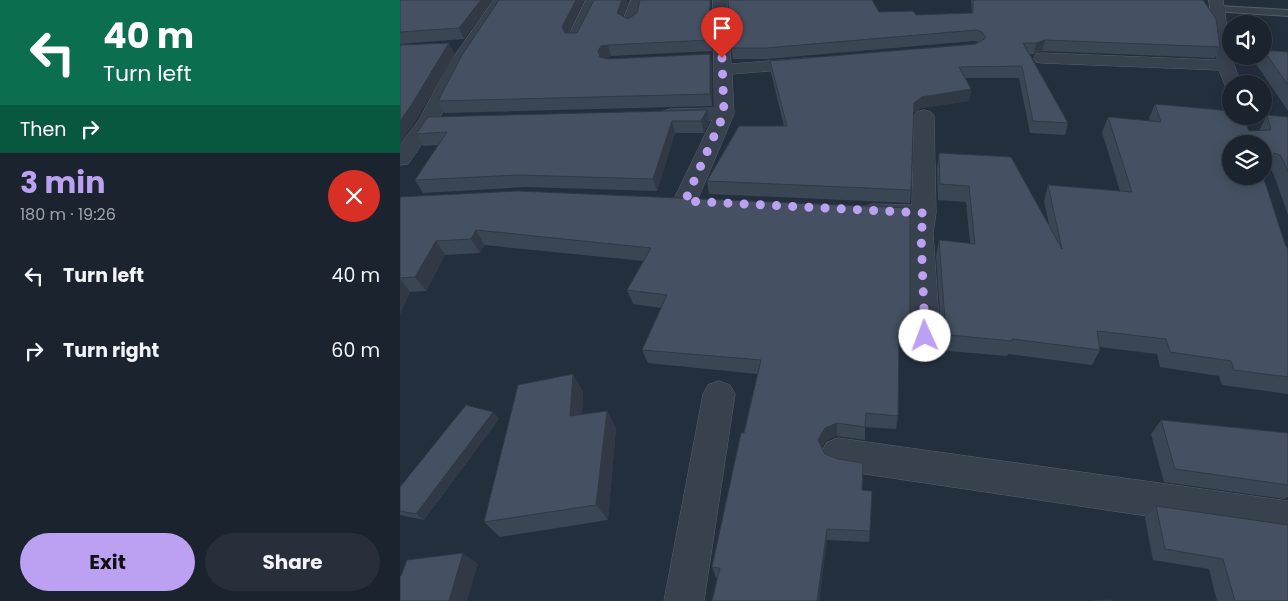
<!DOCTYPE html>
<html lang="en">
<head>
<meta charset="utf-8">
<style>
  :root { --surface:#1b232e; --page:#282f3a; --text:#f1f3f6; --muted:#a0a4aa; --line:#39404a; --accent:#bca0f2 }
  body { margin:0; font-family:Poppins,sans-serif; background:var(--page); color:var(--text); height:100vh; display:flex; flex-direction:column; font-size:19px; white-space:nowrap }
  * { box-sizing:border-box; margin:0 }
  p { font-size:16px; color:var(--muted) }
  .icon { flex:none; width:28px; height:28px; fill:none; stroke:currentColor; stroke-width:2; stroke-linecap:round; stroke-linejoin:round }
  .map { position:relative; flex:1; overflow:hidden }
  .side { display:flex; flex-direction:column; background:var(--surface); width:400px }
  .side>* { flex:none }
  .top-card { background:#0b6e4f; color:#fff; overflow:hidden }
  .buttons { position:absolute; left:822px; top:15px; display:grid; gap:10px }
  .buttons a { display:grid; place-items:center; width:50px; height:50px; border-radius:50%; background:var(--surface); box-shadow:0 2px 12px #0003,0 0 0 1px var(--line); font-size:25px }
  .pin { position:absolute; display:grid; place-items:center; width:42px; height:42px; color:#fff; margin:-51px -21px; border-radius:50% 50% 50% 0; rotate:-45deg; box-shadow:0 0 5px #0007 }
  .pin .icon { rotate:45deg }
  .me { position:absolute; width:55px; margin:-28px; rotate:358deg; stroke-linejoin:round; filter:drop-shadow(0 0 4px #0008) }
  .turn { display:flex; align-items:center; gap:18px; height:105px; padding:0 20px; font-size:22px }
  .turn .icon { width:65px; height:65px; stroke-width:2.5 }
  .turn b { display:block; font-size:35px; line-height:42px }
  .then { display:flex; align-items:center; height:48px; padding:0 20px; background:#0003; gap:10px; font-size:19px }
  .round { display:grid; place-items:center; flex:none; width:52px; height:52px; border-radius:26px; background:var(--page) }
  .overview { display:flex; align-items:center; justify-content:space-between; height:85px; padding:0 20px }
  h1 { font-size:30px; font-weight:700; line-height:38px; color:var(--accent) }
  .primary-button { display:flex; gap:10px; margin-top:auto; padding:10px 20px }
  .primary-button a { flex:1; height:58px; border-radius:30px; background:var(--accent); color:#111; font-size:20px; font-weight:700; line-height:58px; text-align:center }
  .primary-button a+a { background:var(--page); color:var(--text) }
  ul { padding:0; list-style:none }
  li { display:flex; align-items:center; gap:15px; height:75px; padding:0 20px }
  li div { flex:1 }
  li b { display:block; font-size:19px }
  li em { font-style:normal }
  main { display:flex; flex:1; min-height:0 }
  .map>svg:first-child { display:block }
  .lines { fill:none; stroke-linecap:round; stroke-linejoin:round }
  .lane-casing { stroke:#565f6c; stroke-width:2 }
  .street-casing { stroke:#565f6c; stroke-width:1 }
  .lane { fill:#38414e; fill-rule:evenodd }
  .street { fill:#38414e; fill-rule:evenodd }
  .wall { fill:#3b4654 }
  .shaded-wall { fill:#303945 }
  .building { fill:#455162; stroke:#303945 }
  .route { stroke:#bca0f2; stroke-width:9; stroke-dasharray:0 16.2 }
</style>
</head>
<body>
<main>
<section class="side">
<div class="top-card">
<div class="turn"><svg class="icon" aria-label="left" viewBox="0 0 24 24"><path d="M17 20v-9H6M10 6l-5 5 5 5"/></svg><div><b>40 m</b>Turn left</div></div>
<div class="then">Then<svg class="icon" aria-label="right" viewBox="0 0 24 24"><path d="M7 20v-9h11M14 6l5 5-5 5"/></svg></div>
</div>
<div class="overview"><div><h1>3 min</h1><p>180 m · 19:26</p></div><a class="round" style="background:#d93025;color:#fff"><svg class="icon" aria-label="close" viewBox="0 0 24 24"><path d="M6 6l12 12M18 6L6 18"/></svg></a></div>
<ul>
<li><svg class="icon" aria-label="left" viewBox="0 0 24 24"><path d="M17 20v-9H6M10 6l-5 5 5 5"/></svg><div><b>Turn left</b></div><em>40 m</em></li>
<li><svg class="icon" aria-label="right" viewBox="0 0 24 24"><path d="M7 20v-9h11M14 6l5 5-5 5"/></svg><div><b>Turn right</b></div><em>60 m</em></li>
</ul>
<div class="primary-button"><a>Exit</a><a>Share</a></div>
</section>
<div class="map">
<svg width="888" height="601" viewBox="0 0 888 601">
  <rect width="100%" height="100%" fill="#242f3e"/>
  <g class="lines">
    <g class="lane-casing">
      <path id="lane" d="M818,6L888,10V16L814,11V7Z"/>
    </g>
    <g class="street-casing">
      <path id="street" d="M94,0H108L66,65L38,121L8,164L0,165V145L19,120L48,65Z
        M186,0H200L181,42H169L167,39Z
        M231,0H245L238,23L230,28L222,23Z
        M313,0H327L331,64L406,58L412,59L414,63L412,67L406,68L332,74L334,114L297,201L293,206L285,208L277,206L273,201L312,120L263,119L260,115L263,111L270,109L314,108Z
        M809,0H823L831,56L841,84H831V89L826,88L819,70L642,63L636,62L634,58L636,54L642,53L817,60Z
        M524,110L531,112L534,116L536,213L533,233L540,336L535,344L525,347L515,344L510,336L509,233L511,220L465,216L461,211L465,206L473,204L512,205L514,116L517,112Z
        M319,381L330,385L335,394L304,601H264L303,394L308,385Z
        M438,438L888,501V537L438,470L426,465L421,454L426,443Z"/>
    </g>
    <use href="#lane" class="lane"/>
    <use href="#street" class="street"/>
  </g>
  <path class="wall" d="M0,0H93L64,39L0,44Z
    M99,0H184L168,33H177L228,3L223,16L228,19L237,13L240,0H311L312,51L211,56L204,58L312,65V106L44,113L38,101Z
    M571,0H803L820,47L815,58L642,51L634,54H630L668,123L665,135L630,133L619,78H565L571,89L569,101L521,108L513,114L511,190L510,203L309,194L307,181L384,126L371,73L370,61L576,44L578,42L574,41L367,59H333L331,48L479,12L516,15L572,13Z
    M864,50L888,52V111L856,64L860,56H864Z
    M755,104L849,131H859L867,115L888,117V215L874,175L871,170L866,169L864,172V144H831L888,249V394L822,385L819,376L760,367L757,354L699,347L700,350L692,365L608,354L607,356L526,349L529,333L539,330L541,327L536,256L539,240L570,243L566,202L538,200L537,168L539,153L649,224L644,201L648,185L720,191L702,132L708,117L750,121L749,118Z
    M307,110L309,122L304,133H275L257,191L125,187L23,193L15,180L38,145L23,146L16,134Z
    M118,191L510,322L515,331L525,334L523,348L499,346L498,416L496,429L465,427V440L437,436L425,441L422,448L425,454L462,490L470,531L469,542L427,540L419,601H312L317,578H316L312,567L344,433L358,374L248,363L242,350L261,308L233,304L227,290L244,261L84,245L80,253L45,255L26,291L10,292L0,314V197Z
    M173,374L183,392L182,414L207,411L216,428L208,520L100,537L84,522Z
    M93,412L99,419L24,520L0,515V487Z
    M761,420L888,433V497L884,499L764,482L751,434Z
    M756,506L888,601H817L809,569L753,560L745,518Z"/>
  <path class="shaded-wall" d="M81,0H93L64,39L59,28Z
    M176,0H184L165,38L162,27Z
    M222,0H227L228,3L220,24L217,13Z
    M310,0H311L312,51L310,40Z
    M645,40L642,51L634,54L636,43Z
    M49,43L55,54L17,119L0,144V121Z
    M208,45L211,56L205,57L201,62L198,51L201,46Z
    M310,54L312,65V106L310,94Z
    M571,89L569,101L521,108L512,115L514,103L522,97Z
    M307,110L309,122L304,133L301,121Z
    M272,121L275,133L257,191L253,179Z
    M76,230L84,245L80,253L71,239Z
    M36,241L45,255L26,291L15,277Z
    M0,279L10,292L0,314Z
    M173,374L183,392L181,433L170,416Z
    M207,411L216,428L208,520L196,505Z
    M93,412L99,419L24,520L16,514Z
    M437,423V436L425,441L419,453L418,440L425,428Z
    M427,529V540L419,601H417Z
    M63,553L78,564L67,601H49Z"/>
  <path class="building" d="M0,0H81L59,28L0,32Z
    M99,0H176L162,27L165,33H177L194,0H222L217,13L228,19L237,13L240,0H310V40L208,45L201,46L198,51L200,57L208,59L310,54V94L38,101L62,55Z
    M328,0H472L479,12L513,11L516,15L573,13V0H803L816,19L820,47L645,40L636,43H623L668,123L633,121L622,66L559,67L571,89L522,97L514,103L511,190L307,181L339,126H387L370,61L576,44L586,38L582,32L576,30L366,48H331Z
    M49,43L10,107L0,121V45Z
    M864,50L888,52V85L864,51Z
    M755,104L831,111V116H843L849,131L871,130L867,115L888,117V172L883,160L880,155L874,153L872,159H864V144H831V176H863L885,244L888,249V377L834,370L831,361L770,352L766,339L697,331L700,350L612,339V341L529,333L539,330L545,321L539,240L575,244L569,186L540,184L539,153L611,157L662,249L648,185L732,192L708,117L761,122Z
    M307,110L301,121H272L253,179L119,175L15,180L47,132L16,134L28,117Z
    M118,191L510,208V322L515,331L525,334L499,332L498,416L466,413L465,427L437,423L425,428L418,440L425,454L438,459L463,463L462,490L472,491L470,531L427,529L417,601H312L320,568L312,567L341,433H344L361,360L242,350L267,295L227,290L251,248L76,230L71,239L36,241L15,277L0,278V197Z
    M173,374L170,416L207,411L196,505L84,522L118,385Z
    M66,405L93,412L16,514L0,511V487Z
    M761,420L888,433V485L775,469Z
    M756,506L888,525V601H835L823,559L765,549Z
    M63,553L49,601H0V576H1L7,560Z
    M711,600L712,601H692Z"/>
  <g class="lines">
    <path class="route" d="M322,58L324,114L285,201L524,213L521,234L525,336"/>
  </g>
</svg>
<div class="buttons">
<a><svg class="icon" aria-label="sound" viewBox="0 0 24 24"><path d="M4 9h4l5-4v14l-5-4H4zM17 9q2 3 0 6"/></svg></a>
<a><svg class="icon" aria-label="search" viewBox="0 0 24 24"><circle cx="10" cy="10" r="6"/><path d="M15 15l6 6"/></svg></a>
<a><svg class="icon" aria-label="layers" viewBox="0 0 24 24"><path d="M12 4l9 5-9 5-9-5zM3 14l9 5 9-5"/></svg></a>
</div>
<div class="pin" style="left:322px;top:58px;background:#d93025"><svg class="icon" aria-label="arrive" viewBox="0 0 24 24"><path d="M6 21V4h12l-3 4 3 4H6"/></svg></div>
<svg class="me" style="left:525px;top:336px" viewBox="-20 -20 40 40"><circle r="19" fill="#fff"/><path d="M0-13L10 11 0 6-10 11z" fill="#bca0f2"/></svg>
</div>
</main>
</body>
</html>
